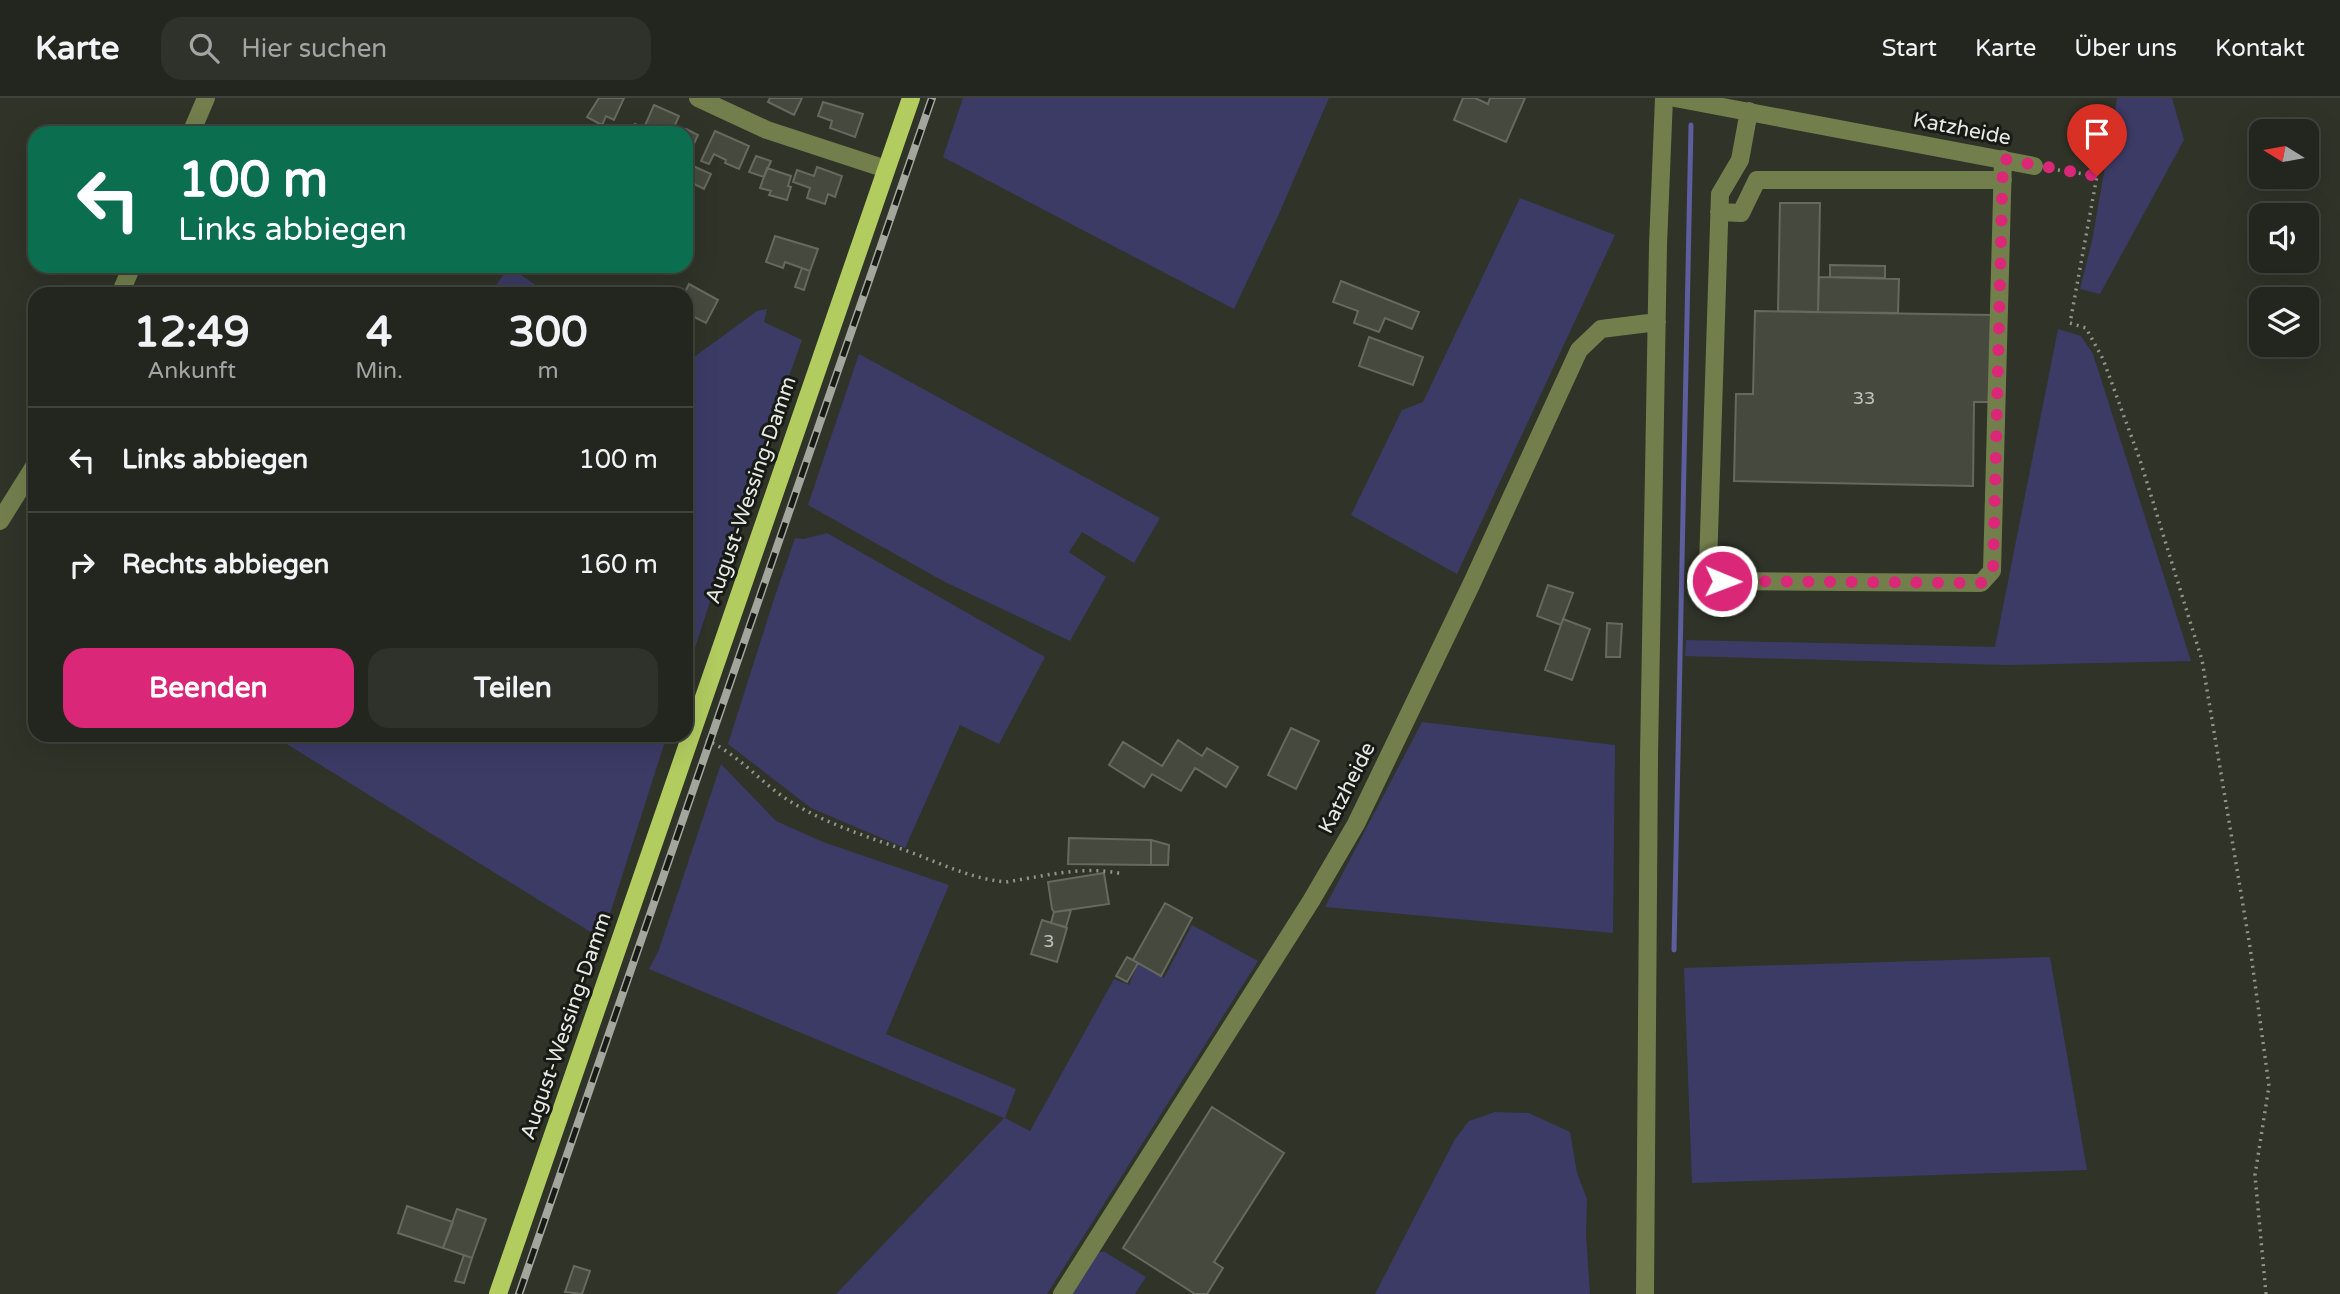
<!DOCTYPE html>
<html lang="de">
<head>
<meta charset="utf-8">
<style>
  :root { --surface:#23261e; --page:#2f322b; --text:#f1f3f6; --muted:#a3a5a4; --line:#40433c; --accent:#db2777 }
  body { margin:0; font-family:"Varela Round",sans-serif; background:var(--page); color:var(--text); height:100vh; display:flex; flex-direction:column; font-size:26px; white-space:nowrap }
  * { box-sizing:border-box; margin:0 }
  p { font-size:23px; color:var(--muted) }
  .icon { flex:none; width:38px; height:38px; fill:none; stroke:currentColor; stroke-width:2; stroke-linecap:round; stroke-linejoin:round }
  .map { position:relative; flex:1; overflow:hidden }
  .sheet { position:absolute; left:28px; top:189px; width:665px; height:455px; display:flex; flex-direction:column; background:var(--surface); border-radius:21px; box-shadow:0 7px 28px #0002,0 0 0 2px var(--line) }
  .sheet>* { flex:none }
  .top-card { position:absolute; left:28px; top:28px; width:665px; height:147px; border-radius:21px; box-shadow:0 7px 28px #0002,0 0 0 2px var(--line); background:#0b6e4f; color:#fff; overflow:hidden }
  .needle { width:46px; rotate:281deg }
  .tools { position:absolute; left:2249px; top:21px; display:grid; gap:14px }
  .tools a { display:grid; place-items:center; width:70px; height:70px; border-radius:14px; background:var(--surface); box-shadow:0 7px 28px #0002,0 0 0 2px var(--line); font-size:35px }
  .pin { position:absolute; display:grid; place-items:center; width:60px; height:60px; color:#fff; margin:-72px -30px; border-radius:50% 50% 50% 0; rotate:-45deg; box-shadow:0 0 7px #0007 }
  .pin .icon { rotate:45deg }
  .me { position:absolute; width:77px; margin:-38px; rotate:91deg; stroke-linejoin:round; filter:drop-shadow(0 0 5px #0008) }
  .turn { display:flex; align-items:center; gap:24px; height:147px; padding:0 35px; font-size:32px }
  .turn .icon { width:91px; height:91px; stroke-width:2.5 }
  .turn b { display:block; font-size:49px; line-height:60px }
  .eta { display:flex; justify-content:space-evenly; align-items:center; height:119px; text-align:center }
  .eta b { font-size:42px; font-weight:700; line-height:49px }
  .button { display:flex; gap:14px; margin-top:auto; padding:14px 35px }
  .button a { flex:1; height:80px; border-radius:21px; background:var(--accent); color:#fff; font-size:28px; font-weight:700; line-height:80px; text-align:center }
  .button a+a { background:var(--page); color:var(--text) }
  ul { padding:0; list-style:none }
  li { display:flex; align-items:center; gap:21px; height:105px; padding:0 35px; border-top:2px solid var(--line) }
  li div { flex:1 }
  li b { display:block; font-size:26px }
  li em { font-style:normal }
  header { display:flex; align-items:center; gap:42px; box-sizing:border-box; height:98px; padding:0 35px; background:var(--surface); border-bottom:2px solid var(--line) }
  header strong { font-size:33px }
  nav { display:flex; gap:38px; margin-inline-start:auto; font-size:24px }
  .search { width:490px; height:63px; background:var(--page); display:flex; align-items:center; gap:18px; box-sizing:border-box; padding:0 24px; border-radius:21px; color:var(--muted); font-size:26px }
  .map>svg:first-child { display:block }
  .green { fill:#3c3b66 }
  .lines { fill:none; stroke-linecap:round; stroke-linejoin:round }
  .stream { stroke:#5e5d9e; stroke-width:5 }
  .building { fill:#464a3e; stroke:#66695d; stroke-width:2 }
  .path { stroke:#91948b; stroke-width:3.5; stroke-dasharray:2 5; stroke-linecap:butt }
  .minor { stroke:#727f4d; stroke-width:18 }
  .major { stroke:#b2cc60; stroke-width:18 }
  .rail-casing { stroke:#a3a69d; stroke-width:8 }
  .rail { stroke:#181a15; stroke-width:5; stroke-dasharray:16; stroke-linecap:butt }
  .route { stroke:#db2777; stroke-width:12; stroke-dasharray:0 21.6 }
  .labels { text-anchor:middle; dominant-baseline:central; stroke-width:6; stroke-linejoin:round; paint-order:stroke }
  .number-label { font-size:18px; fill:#bfc1b9 }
  .street-label { font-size:21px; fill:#e7e9e2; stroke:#181a15 }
</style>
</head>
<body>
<header>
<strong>Karte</strong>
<div class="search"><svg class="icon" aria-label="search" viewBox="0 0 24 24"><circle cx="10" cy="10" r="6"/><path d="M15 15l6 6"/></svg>Hier suchen</div>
<nav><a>Start</a><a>Karte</a><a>Über uns</a><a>Kontakt</a></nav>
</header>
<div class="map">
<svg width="2340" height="1196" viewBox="0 0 2340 1196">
  <rect width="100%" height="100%" fill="#2f3328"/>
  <path class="green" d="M963,0H1329L1278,118L1234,211L943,59Z
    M2117,0H2172L2184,42L2100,196L2080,191L2092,143Z
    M1520,100L1615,137L1457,476L1351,417L1402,312L1423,304Z
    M509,169L549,196H490Z
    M767,211L764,224L802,242L723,463L686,578V265L757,213Z
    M2058,231L2081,238L2093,256L2191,563L2006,567L1685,558L1686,542L1995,549Z
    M859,256L1160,420L1134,465L1082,434L1069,454L1106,479L1070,543L943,483L808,407Z
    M827,435L1045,559L999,646L960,627L905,750L811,710L728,646L773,504L795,440L804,441Z
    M1422,624L1615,647L1613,835L1325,809Z
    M272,637H667L602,841Z
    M721,666L776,723L823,744L949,787L886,936L1016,991L1005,1020L1030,1033L1114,881L1129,887L1138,866L1164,880L1192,827L1258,863L1047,1196H836L1004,1020L649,871L658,854Z
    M2050,859L2087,1072L1692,1085L1684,870Z
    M1495,1014L1529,1015L1570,1034L1577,1075L1587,1101L1586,1136L1590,1196H1375L1455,1041L1469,1023Z
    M1096,1154H1105L1146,1179L1135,1196H1070Z"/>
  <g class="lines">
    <path class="stream" d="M1674,852L1691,27"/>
  </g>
  <path class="building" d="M599,0H624L614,22L606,18L602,27L587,19Z
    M770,0H802L794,17L768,4Z
    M1463,0H1475L1488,6L1490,0H1525L1506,44L1454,22Z
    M823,4L863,16L855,39L830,30L832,23L818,18Z
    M654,7L679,18L674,29L686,35H650L643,32Z
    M635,26L644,30L642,35H631Z
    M599,28L613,35H596Z
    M686,31L698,37L687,61L684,34Z
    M715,33L749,48L739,71L725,65L726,62L714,56L709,66L701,63Z
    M756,58L771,63L764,79L749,74Z
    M693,68L711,76L704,91L686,82Z
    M817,69L842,78L835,99L828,96L825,106L807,100L810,90L793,84L797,72L814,78Z
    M767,70L791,78L788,88L791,89L787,102L769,97L771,93L760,90Z
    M1780,105H1820L1818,214L1778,213Z
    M775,138L818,151L810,173L785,164L783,170L766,164Z
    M1830,167L1885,168V180L1830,179Z
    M670,168L668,175L654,169L655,168Z
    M802,170L810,173L804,192L795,189Z
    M1819,179L1899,181L1898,215L1818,214Z
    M1341,183L1419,214L1412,231L1385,220L1379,234L1354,225L1358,213L1333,204Z
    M689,186L718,202L706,225L686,215V196H684Z
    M1755,213L1992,217L1991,304H1974L1973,388L1734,383L1736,296H1753Z
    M1369,239L1423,259L1413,287L1359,268Z
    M1548,487L1573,495L1561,527L1537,518Z
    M1563,521L1590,531L1572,582L1545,572Z
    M1607,525L1622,526L1620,559H1606Z
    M1291,630L1319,643L1296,691L1268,677Z
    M1178,642L1202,658L1207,650L1238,669L1226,689L1195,670L1181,693L1152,676L1144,689L1109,667L1123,644L1162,668Z
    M1069,740L1151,742V767L1068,766Z
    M1151,742L1169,747L1168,767H1151Z
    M1104,775L1109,806L1054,814L1052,811L1048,784Z
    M1165,805L1192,820L1161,878L1133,862Z
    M1071,812L1066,829L1051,825L1054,814Z
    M1042,822L1067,830L1057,864L1031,856Z
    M1127,859L1138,865L1127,884L1116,878Z
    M1212,1009L1284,1055L1214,1164L1223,1170L1207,1196H1195L1123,1150Z
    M407,1108L453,1124L443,1150L398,1135Z
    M457,1111L486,1121L472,1160L443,1150Z
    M464,1157L472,1160L464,1185L455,1183Z
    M574,1168L590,1173L582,1196L565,1194Z"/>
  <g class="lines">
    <path class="path" d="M2051,71L2097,78L2070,225L2086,230L2103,261L2140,362L2202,562L2250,849L2269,988L2255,1077L2266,1196
      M706,642C737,655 760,684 788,702C825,726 869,739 910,754C942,766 972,781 1006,784C1045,778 1084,767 1123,776"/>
    <path class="minor" d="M698,0L767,32L886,71
      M1675,0L2034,68
      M1749,13L1740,62L1720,96L1708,468L1722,483L1981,485L1992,473L2003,61
      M191,35L206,0
      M1719,114L1741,115L1757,82H2003
      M120,196L132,168
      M0,423L35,367
      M1062,1196L1311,803L1356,726L1471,487L1579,252L1601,231L1657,224
      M1645,1196L1649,658L1658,147L1664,0"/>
    <path class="major" d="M498,1196L911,0"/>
    <g class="rail-casing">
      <path id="rail" d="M519,1196L932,0"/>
    </g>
    <use href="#rail" class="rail"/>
  </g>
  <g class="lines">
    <path class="route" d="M1722,483L1981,485L1993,472L2003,61L2097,78"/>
  </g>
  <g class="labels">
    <g class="number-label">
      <text x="1864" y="300">33</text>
      <text x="1049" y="843">3</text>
    </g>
    <g class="street-label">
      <text transform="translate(1962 31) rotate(11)">Katzheide</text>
      <text transform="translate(751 392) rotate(-71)">August-Wessing-Damm</text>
      <text transform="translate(1347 690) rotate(-63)">Katzheide</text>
      <text transform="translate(566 928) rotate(-71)">August-Wessing-Damm</text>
    </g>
  </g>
</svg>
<div class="tools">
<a><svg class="needle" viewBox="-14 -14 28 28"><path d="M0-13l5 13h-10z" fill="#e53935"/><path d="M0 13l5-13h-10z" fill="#a3a5a4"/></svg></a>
<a><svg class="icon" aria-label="sound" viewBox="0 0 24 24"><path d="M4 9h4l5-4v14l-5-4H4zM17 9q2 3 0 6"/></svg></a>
<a><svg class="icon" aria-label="layers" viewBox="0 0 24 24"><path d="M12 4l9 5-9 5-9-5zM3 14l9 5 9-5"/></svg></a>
</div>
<div class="pin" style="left:2097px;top:78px;background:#d93025"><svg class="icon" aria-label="arrive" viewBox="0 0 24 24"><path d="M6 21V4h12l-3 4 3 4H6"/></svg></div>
<svg class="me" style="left:1722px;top:483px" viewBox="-20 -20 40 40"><circle r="17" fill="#db2777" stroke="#fff" stroke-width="3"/><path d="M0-11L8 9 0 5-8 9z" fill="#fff"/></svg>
<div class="top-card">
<div class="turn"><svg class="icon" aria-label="left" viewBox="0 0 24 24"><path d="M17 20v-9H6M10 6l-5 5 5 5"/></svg><div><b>100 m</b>Links abbiegen</div></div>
</div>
<section class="sheet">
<div class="eta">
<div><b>12:49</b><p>Ankunft</p></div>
<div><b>4</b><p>Min.</p></div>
<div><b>300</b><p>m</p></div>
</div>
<ul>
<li><svg class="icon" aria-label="left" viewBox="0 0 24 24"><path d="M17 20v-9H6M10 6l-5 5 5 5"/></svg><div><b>Links abbiegen</b></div><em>100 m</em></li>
<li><svg class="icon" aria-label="right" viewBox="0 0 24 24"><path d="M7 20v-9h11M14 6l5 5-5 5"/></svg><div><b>Rechts abbiegen</b></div><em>160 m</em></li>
</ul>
<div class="button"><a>Beenden</a><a>Teilen</a></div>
</section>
</div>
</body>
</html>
